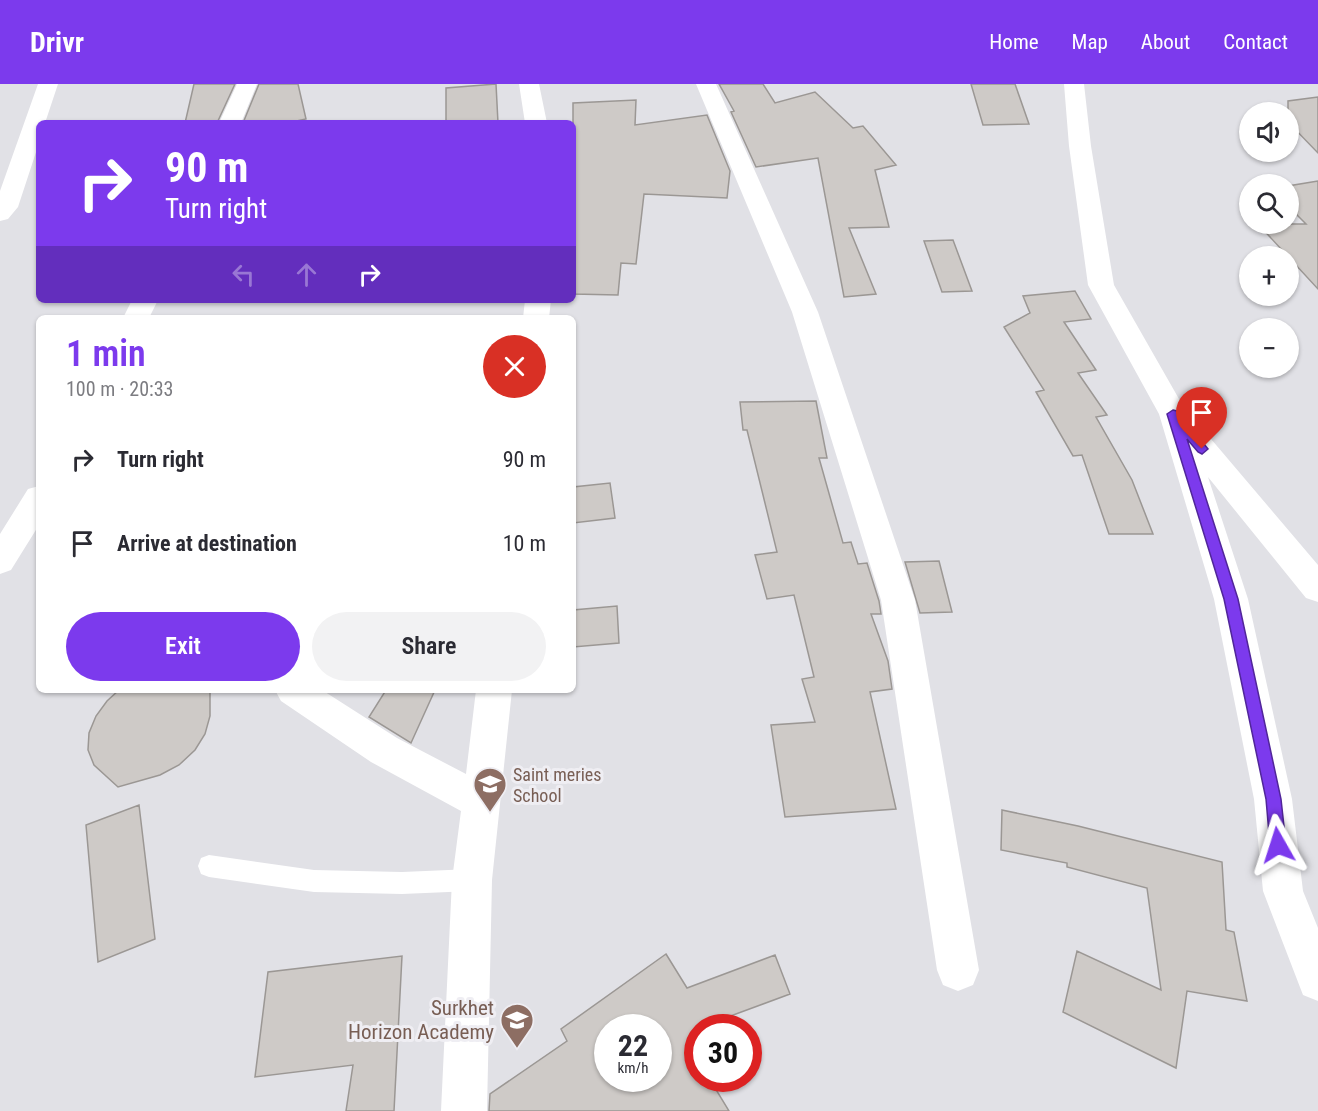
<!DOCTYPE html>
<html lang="en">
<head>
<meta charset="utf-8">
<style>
  :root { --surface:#fff; --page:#f2f2f3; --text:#2b2b33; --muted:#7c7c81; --accent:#7c3aed }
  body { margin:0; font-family:"Roboto Condensed",sans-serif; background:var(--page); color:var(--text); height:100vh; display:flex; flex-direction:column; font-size:22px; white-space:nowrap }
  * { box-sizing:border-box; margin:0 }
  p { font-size:20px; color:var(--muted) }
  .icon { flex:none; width:33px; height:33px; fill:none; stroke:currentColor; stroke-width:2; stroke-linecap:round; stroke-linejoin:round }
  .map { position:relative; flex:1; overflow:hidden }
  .details { position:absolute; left:36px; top:231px; width:540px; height:378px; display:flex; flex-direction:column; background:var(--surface); border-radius:9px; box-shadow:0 2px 4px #0004 }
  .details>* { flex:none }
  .hud { position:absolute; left:36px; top:36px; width:540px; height:183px; border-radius:9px; box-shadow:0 2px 4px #0004; background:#7c3aed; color:#fff; overflow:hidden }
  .controls { position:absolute; left:1239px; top:18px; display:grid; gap:12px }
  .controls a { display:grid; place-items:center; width:60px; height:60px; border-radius:50%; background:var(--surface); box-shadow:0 2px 4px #0004; font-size:30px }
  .speed { position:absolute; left:594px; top:930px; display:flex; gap:12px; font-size:30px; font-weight:700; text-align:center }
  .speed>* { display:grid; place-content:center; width:78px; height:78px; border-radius:50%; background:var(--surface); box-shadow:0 2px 4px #0004; line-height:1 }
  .speed small { font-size:15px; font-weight:400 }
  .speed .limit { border:9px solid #d22; background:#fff; color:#111 }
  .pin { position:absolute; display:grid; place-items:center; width:51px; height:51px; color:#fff; margin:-62px -26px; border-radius:50% 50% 50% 0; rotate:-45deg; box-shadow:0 0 6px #0007 }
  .pin .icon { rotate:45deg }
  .me { position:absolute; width:66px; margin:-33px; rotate:354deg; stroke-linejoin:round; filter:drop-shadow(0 0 4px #0008) }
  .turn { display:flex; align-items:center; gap:21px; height:126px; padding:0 30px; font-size:27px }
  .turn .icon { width:78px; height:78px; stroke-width:2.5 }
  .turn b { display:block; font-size:42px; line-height:51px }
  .lanes { display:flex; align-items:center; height:57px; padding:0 30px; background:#0003; justify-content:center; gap:30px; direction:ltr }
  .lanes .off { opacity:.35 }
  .round { display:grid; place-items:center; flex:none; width:63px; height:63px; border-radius:32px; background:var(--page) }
  .summary { display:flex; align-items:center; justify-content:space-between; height:102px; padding:0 30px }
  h1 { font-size:36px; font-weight:600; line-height:45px; color:var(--accent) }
  .cta { display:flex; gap:12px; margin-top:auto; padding:12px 30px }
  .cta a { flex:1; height:69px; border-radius:36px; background:var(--accent); color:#fff; font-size:24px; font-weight:600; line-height:69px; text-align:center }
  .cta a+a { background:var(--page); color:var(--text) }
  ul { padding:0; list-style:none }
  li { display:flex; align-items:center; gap:18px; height:84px; padding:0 30px }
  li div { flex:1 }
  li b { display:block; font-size:22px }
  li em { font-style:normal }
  header { display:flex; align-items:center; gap:36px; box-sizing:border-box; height:84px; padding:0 30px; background:var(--accent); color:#fff }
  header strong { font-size:28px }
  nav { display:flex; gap:33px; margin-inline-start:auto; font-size:21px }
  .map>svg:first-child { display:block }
  .building { fill:#cecac7; stroke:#9b9794; stroke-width:1.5; fill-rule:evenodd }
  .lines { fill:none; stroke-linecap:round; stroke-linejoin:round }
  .service { fill:#fff; fill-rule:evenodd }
  .minor { fill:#fff; fill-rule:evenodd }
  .route { fill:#7c3aed; stroke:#51269a; stroke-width:1.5 }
  .labels { text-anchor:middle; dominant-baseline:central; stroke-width:6; stroke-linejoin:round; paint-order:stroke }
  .education-label { font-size:18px; fill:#785e54; stroke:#efeef3; text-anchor:start }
  .near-education-label { font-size:21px; fill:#785e54; stroke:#efeef3; text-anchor:end }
</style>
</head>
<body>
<header>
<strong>Drivr</strong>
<nav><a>Home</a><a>Map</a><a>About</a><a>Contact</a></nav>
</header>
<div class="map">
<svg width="1318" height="1027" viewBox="0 0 1318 1027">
  <rect width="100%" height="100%" fill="#e1e1e6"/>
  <path class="building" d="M194,0H235L217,39H185Z
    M259,0H298L306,35L287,39H243Z
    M496,0L498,39H446V4Z
    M719,0H763L775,19L815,8L853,44L863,42L896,81L875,86L889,143L849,144L876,210L844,213L818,74L756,83L731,28L734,27Z
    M971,0H1015L1029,40L983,41Z
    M1318,13V69L1288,38V17Z
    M636,16L635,41L707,31L730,87L727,114L644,110L636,180L621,179L618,211L573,210V19Z
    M1318,97V205L1258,140H1306L1288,122V102Z
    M953,156L972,207L942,208L924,157Z
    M1075,207L1091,235L1064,238L1096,286L1078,289L1107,331L1096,333L1132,396L1153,450H1109L1082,371L1073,372L1036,308L1044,306L1004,243L1030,229L1023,212Z
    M816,317L827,374H819L843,459L851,458L858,480L867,479L879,517L881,530H871L888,577L892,605L870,608L896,725L785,733L771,641L815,638L802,595L814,593L794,511L767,515L755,471L777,468L747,346H743L740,318Z
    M610,399L615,434L573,439V403Z
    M939,477L952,528L920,529L905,478Z
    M617,522L619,559L573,563V526Z
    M119,606H210V632L205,650L195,666L179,681L160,691L118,703L94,681L88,666L89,649L96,632L107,617Z
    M386,606H435L411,659L369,633Z
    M139,721L155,855L98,878L86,741Z
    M1002,726L1078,742L1222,778L1226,846L1234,848L1247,917L1187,907L1176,984L1063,928L1077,867L1161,906L1147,804L1067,783V779L1001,766Z
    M666,870L687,904L775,871L790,910L698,944V994H709L729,1027H489L490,1010L567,957L561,945ZM608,944H658V994H608Z
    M402,872L394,1027H346L353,981L255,993L268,888Z"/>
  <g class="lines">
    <path class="service" d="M209,771L314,786L402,788L472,785L480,788L483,796L480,804L472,807L402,810L314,808L209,793L201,790L198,782L201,774Z"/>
    <path class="minor" d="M38,0H58L45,39H39V59L18,123L8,135L0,137V107Z
      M237,0H257L241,39H219Z
      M519,0H539L547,39H525Z
      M696,0H716L818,228L915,516L979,886L973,901L958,907L943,901L937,886L881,516L792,228Z
      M1064,0H1084L1091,62L1114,201L1183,322L1318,481V518L1306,514L1208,393L1248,515L1292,715L1303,807L1318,844V917L1303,911L1263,807L1254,715L1214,515L1159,330L1088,201L1069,62Z
      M132,216H158L149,234H123Z
      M525,216H551L549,234H523Z
      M39,402V441L11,486L0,490V450L28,405Z
      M275,606H322L397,654L466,690L476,606H512L492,796L487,1027H441L452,796L461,727L371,678L281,617Z"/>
  </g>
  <path class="route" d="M1173,326L1177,327L1208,365L1202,370L1198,368L1187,355L1238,515L1281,715L1286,761L1284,766L1278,769L1272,766L1270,761L1266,715L1224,515L1167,330Z"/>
  <defs>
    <g id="school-pin" transform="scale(1.725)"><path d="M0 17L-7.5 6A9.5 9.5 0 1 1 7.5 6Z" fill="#8d6e63" stroke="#efeef3"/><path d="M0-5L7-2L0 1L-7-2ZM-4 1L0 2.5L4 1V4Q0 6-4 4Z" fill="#fff"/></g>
  </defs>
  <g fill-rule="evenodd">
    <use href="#school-pin" x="490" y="700"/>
    <use href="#school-pin" x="517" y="936"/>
  </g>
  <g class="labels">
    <g class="education-label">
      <text x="513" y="690">Saint meries<tspan x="513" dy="21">School</tspan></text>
    </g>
    <g class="near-education-label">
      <text x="494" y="924">Surkhet<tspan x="494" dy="24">Horizon Academy</tspan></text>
    </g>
  </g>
</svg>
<div class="controls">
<a><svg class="icon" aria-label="sound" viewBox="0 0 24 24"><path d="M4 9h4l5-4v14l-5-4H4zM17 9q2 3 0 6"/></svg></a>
<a><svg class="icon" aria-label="search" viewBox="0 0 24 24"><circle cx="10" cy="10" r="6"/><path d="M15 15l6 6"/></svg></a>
<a>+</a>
<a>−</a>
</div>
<div class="speed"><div>22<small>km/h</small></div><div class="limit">30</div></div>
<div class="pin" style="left:1202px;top:365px;background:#d93025"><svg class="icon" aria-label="arrive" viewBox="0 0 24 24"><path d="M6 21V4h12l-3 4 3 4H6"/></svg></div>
<svg class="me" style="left:1278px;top:761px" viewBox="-20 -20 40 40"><path d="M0-17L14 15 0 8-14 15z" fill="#7c3aed" stroke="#fff" stroke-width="4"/></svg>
<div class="hud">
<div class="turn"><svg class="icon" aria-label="right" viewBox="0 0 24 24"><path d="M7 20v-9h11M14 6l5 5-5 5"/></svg><div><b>90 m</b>Turn right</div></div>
<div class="lanes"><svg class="icon off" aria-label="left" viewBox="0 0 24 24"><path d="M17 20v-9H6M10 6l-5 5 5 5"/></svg><svg class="icon off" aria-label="ahead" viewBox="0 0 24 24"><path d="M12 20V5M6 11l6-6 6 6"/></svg><svg class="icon" aria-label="right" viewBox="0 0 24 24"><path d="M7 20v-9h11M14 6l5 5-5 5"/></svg></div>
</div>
<section class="details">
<div class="summary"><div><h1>1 min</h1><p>100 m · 20:33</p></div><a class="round" style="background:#d93025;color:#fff"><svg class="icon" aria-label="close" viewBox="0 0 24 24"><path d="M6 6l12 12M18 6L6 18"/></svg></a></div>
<ul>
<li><svg class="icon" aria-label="right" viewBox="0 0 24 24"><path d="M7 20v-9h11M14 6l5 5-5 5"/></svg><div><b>Turn right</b></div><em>90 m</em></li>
<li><svg class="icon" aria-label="arrive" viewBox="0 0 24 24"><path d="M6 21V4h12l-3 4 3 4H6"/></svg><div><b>Arrive at destination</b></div><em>10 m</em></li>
</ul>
<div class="cta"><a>Exit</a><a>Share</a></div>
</section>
</div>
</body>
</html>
